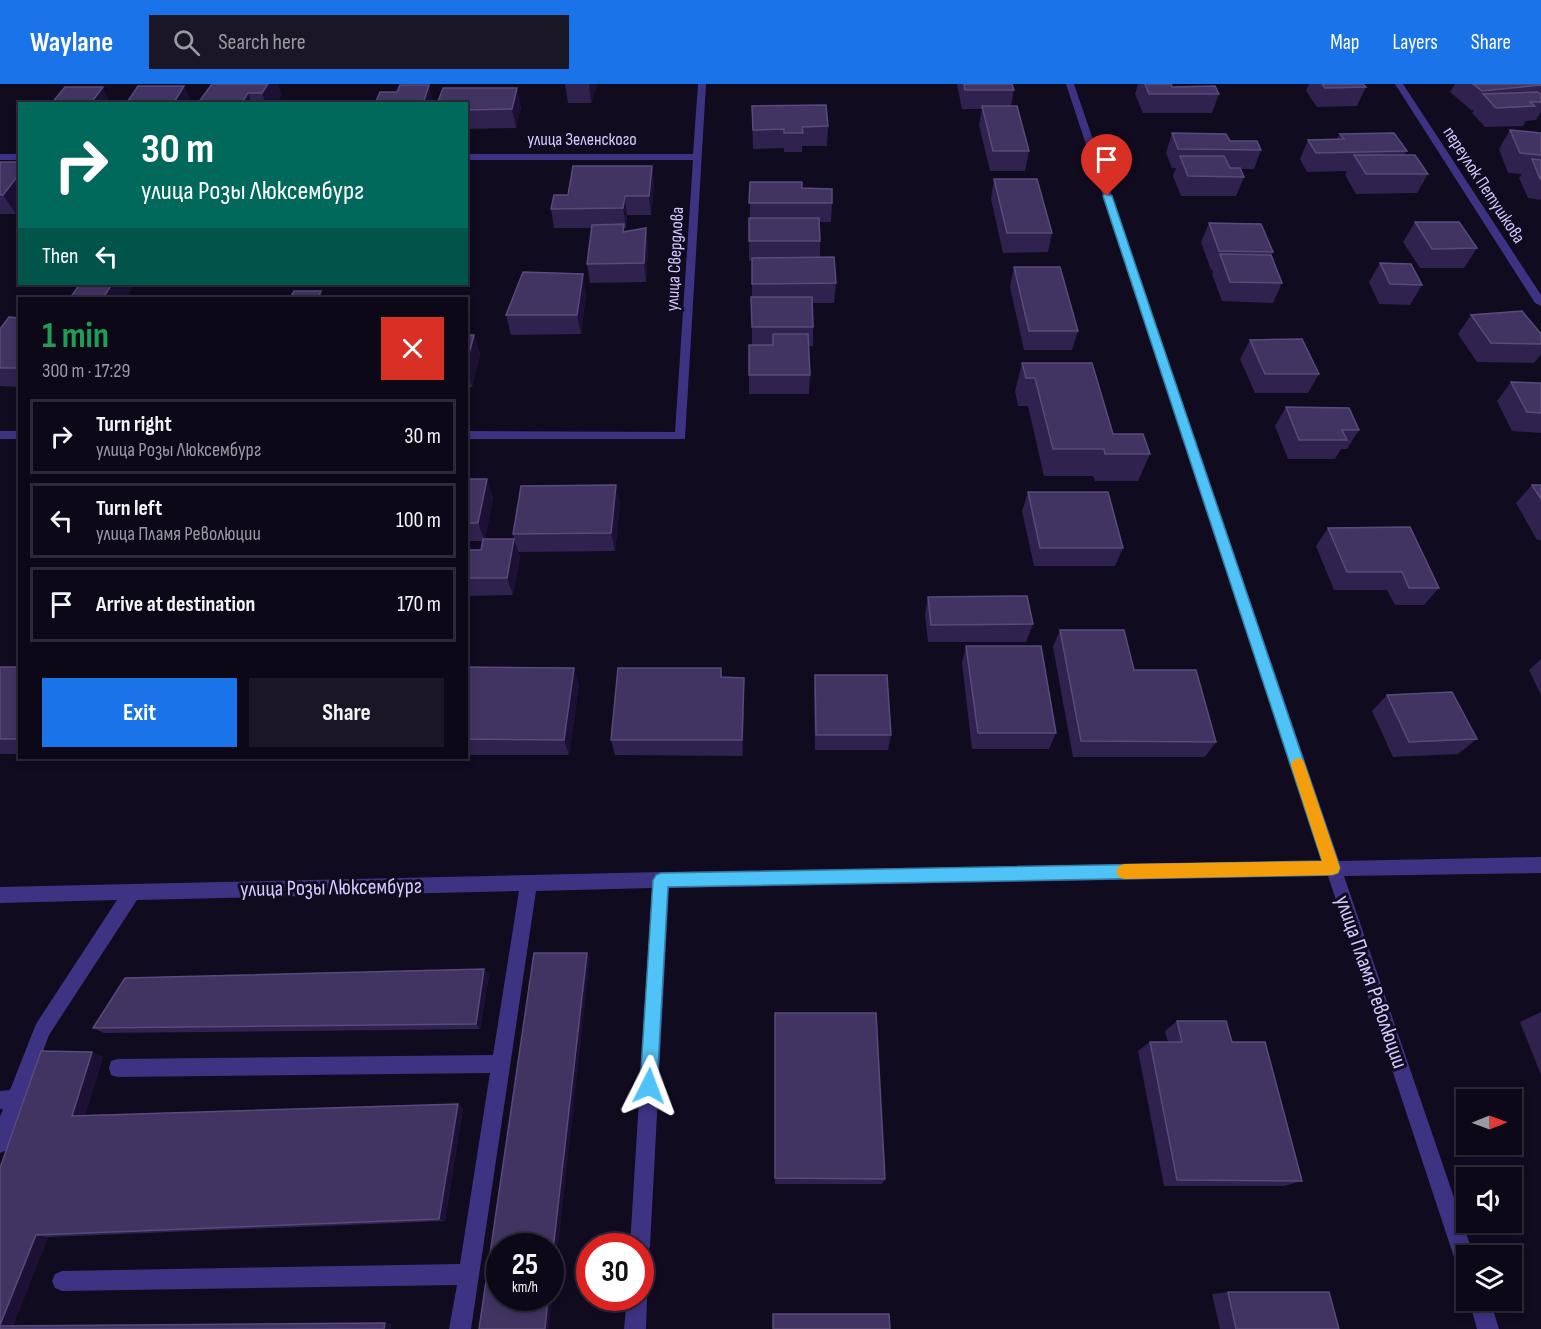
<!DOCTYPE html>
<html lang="en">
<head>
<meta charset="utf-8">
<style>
  :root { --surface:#0d0818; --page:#1b1625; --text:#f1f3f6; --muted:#9a9aa2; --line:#2d2937; --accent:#1a73e8 }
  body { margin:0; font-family:"Sofia Sans Condensed",sans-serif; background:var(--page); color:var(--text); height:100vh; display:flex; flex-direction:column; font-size:22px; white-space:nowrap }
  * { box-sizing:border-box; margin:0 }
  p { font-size:20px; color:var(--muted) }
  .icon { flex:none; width:33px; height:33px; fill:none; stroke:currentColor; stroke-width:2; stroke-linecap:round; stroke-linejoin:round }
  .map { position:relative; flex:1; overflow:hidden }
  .side { position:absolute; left:18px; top:213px; width:450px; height:462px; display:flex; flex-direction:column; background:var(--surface); border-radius:0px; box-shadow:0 3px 9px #0003,0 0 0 2px var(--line) }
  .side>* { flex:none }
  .top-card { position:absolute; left:18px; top:18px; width:450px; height:183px; border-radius:0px; box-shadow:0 3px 9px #0003,0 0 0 2px var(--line); background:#00695c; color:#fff; overflow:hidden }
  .needle { width:39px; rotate:89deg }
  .tools { position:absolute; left:1456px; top:1005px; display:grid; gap:12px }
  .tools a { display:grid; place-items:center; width:66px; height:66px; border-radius:0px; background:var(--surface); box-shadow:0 3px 9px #0003,0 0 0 2px var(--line); font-size:30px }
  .speed { position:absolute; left:486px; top:1149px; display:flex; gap:12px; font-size:30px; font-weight:700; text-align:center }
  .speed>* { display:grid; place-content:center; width:78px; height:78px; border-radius:50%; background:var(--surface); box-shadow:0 3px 9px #0003,0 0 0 2px var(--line); line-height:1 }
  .speed small { font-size:15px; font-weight:400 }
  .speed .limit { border:9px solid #d22; background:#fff; color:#111 }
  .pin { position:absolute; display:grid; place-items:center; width:51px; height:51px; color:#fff; margin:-62px -26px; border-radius:50% 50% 50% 0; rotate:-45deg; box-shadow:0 0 6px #0007 }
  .pin .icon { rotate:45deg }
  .me { position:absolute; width:66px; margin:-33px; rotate:3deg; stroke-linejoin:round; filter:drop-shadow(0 0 4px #0008) }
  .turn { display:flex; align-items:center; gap:21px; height:126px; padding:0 24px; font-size:27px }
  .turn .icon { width:78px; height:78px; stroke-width:2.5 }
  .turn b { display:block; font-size:42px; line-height:51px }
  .then { display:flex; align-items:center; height:57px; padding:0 24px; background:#0003; gap:12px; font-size:22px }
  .round { display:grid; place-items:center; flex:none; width:63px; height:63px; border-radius:0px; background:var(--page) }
  .headline { display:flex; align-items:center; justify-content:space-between; height:102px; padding:0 24px }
  h1 { font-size:36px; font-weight:700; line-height:45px; color:#1e9e55 }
  .primary-button { display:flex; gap:12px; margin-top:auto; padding:12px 24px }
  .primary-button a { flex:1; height:69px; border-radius:0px; background:var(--accent); color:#fff; font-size:24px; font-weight:700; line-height:69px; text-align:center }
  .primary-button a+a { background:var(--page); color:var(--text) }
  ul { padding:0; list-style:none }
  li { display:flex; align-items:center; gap:18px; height:75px; margin:0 12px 9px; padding:0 12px; border:3px solid var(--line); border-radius:0px }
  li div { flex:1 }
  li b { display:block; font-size:22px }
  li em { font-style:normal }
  header { display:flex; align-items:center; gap:36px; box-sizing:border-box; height:84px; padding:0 30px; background:var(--accent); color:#fff }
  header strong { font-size:28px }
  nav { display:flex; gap:33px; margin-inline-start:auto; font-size:21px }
  .search { width:420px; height:54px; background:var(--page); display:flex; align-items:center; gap:15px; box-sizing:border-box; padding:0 21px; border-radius:0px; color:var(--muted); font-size:22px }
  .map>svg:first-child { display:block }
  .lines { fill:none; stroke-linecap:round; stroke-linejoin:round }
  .minor { fill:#3e3283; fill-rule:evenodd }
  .wall { fill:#2f224f }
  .shaded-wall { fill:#1c1134 }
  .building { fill:#413462; stroke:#584b7b; stroke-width:1.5 }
  .route { fill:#4fc3f7; stroke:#337fa1; stroke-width:1.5 }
  .slow { fill:#f59e0b }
  .labels { text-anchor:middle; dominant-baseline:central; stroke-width:6; stroke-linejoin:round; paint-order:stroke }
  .far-street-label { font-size:18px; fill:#d5c9ff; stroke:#110b20 }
  .street-label { font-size:22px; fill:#d5c9ff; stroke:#110b20 }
</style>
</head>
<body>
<header>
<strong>Waylane</strong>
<div class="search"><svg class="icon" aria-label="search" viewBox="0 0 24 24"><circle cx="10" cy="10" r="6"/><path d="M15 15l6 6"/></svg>Search here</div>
<nav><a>Map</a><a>Layers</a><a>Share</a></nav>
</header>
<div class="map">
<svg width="1541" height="1245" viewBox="0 0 1541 1245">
  <rect width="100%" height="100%" fill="#110b20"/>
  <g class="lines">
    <path class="minor" d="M698,0H706L685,355H466V347L675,348L693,76H466V70H693Z
      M1066,0H1074L1339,777L1541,773V789L1344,792L1474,1172H1467V1192L1460,1189L1457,1182L1328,792L669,804L650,1162L647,1169L640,1172V1162H630L652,804L536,807L471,1245H449L457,1201L62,1207L55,1204L52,1197L55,1190L62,1187L460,1180L490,989L118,993L111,991L109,984L111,977L118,975L493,971L519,807L137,816L49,951L7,1066L0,1069V1033L3,1025H0V1007L10,1006L36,940L117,816L0,819V803L661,788L1323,777Z
      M1395,0H1403L1541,211V222L1535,219Z
      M0,70H20V76H0Z
      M0,347H20V355H0Z
      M640,1205L644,1207L647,1214L646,1245H624L627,1214H640Z
      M1469,1216H1490L1499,1245H1477Z"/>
  </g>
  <path class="wall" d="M212,0L282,10L276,20H198Z
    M565,0H597L591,19H568Z
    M957,0H1012L1014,6L1011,22L1029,67L1025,87H990L979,41L982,25H962Z
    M1138,0H1171L1172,3L1219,10L1212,29H1143L1135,10Z
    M1309,0H1363L1366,3L1357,22L1317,23L1306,7Z
    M1455,0H1541V28L1536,36L1526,37L1523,42L1485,43L1472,29L1474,26H1471L1450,8Z
    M466,20L521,23L516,44L466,45Z
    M752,22L828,42L827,62H802V68H784V64L753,65Z
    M1510,46L1541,49V116L1528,114L1519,94L1522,90L1508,89L1499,65Z
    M1172,49L1230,57L1261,66L1254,85H1240L1244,93L1236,112H1181L1173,92L1176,84H1172L1166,69Z
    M1340,50L1407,67L1404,71L1428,90L1417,109L1356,110L1345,91L1347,87L1307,88L1300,75L1308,56L1337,55Z
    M0,78L16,130H0Z
    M652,82L654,101L651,131H627L626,144H624L625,148L646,144L648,164L646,198L590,199L587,180L592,144H554L551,125L568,111Z
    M994,95L1052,149L1048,168L1003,169L991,115Z
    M750,98L802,104L832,119L831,138H819L820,157V173L836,199L834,219H812L813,243V262H809L810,291L809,310H749V291L752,261V177H749V134H750Z
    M1415,138L1477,164L1464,184H1420L1403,158Z
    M1209,139L1273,168L1271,172L1282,199L1273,219L1222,217L1212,190L1213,186H1211L1201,158Z
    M1380,179L1422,201L1410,221L1379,220L1369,198Z
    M1014,183L1078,247L1072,266H1024L1010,203Z
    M586,210L581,250L511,251L506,231Z
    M1471,231L1541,250V270L1534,279L1477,278L1458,250Z
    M20,234V303L0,302V245Z
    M466,251H474L480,270L472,303H466Z
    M1250,256L1319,290L1308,309H1255L1240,275Z
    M1022,279L1113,350L1150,370L1138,397H1095L1093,392H1044L1028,322H1018L1015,307Z
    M1511,298L1541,299V349L1512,347L1497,317Z
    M1286,323L1359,346L1347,365H1341L1335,375H1288L1275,342Z
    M466,395H487L493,414L485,455H514L513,450L620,420L615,467L518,468L520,473L513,511L466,512V466H481L482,457H466Z
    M1532,401H1541V456H1537L1516,419Z
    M1028,408L1123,464L1115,482H1034L1022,427Z
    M1328,444L1439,504L1424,521H1395L1387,506H1334L1316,462Z
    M928,513L1033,540L1026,558H928L925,530Z
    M1060,546L1134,586L1216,658L1205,673H1073L1053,563Z
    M966,562L1056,649L1049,665H972L962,579Z
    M1541,575V611L1529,586Z
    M0,583H20V670H0Z
    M466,583L579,600L569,671H466Z
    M721,584L722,593L744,594V610L743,672L615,671L611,656Z
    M815,591L891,651L888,666H815L814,607Z
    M1387,611L1477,655L1458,670L1393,673L1372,627Z
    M484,885L489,891L480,945L104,949L93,944Z
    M1541,928V991L1520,938Z
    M775,929L885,1095L882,1100H775Z
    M1177,937L1232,958L1302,1097L1284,1102H1164L1138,967L1150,958H1168L1165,947Z
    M92,968L103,973L85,1031L463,1024L445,1137L48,1153L13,1242L392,1240L0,1245Z
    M1228,1208L1339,1245H1220L1212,1210Z"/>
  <path class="shaded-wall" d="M268,0H278L282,10L276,20H266L262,9Z
    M589,0H597L591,19Z
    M429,1L434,20H423Z
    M184,2L192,20H173Z
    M103,3L111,20H90Z
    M517,4L521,23L516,44L512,25Z
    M248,9L252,20H241Z
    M652,82L654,101L651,131L649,112Z
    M20,89V125L16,130L3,111Z
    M625,112L627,131L626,144L623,124Z
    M646,144L648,164L646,198L644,179Z
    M583,190L586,210L581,250L577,231Z
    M112,200H135L126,214H103Z
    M321,207L324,214H318Z
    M474,251L480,270L472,303L466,285V281Z
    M487,395L493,414L485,457L478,439Z
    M616,401L620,420L615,467L611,449Z
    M514,455L520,473L513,511L507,494Z
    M574,584L579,600L569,671L564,656Z
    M744,594V610L743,672L742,656Z
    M587,869L590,875L549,1245H545L548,1214H550V1192Z
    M484,885L489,891L480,945L476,940Z
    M92,968L103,973L84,1036L72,1032Z
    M458,1020L463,1024L445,1137L439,1135Z
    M36,1151L48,1153L13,1243L0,1242Z
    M385,1239L392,1240L391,1245H384Z"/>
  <path class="building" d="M212,0H268L262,9H248L241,20L198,19Z
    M964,0H1012L1014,6H965Z
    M1145,0H1171L1172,3L1215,2L1219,10H1149Z
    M1322,0H1363L1366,3L1325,4Z
    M1473,0H1541V1L1482,7Z
    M400,1H429L423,20H375L380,8H397Z
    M138,2H184L173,20H126Z
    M65,3H103L90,20H51Z
    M443,4H517L512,25L466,26V20H437Z
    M1538,8L1541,11V18H1530L1535,22L1496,24L1483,10Z
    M826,21L828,42L802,43L803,49H784V45L753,46L752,22Z
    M982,22H1017L1029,67H993Z
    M1510,46L1541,49V71L1520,69Z
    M1172,49L1226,50L1230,57H1257L1261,66L1178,65Z
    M1394,49L1407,67L1316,69L1308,56L1344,55L1340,50Z
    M1354,71H1415L1428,90H1366Z
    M1180,72H1224L1230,84H1240L1244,93L1188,92Z
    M1532,75L1541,76V95H1540Z
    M0,78H20V89L3,111H0Z
    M573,82H652L649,112H625L623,124L551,125L554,111H568Z
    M994,95H1037L1052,149H1007Z
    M750,98H802V104L832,105V119H749Z
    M749,134H819L820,157H749Z
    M1415,138H1459L1477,164L1432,165Z
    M1209,139L1261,140L1273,168L1219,167Z
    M624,140L623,148L646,144L644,179L587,180L592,141Z
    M1220,170L1271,171L1282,199L1230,198Z
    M834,173L836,199L752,200V174Z
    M1380,179L1411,180L1422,201L1390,200Z
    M1014,183H1060L1078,247H1029Z
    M523,188L583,190L577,231H506Z
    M80,200H112L103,214H70Z
    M294,207H321L318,214H290Z
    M751,213H812L813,243H752Z
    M1522,227L1541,250V260L1491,259L1471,231Z
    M9,233L20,234V284H0V245Z
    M773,250H808L810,291H749V261H773Z
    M466,251H474L466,281Z
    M1302,255L1319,290H1265L1250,256Z
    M1022,279H1092L1113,350H1143L1150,370H1105L1104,365H1053L1035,294H1026Z
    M1511,298L1541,299V329L1527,328Z
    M1286,323L1349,324L1359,346H1342L1347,356H1299Z
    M466,395H487L478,439H466Z
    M616,401L611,449L513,450L521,402Z
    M1532,401H1541V415Z
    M1028,408H1108L1123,464H1040Z
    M1410,443L1439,504H1409L1402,488H1347L1328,444Z
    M483,455H514L507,494H466V466H481Z
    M1027,512L1033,540L931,541L928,513Z
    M1060,546H1124L1134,586H1196L1216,658L1081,657Z
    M966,562H1041L1056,649H978Z
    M0,583H20V655H0Z
    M466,583L574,584L564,656L466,655Z
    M618,584H721V593L744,594L742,656H611Z
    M815,591H887L891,651H816Z
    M1452,608L1477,655L1409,658L1387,611Z
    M534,869H587L550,1192V1162H500V1214H548L545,1245H479Z
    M484,885L476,940L93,944L125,894Z
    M775,929H876L885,1095L775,1094Z
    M1177,937H1226L1232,958H1265L1302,1097L1177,1096L1150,958H1182Z
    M41,967L92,968L72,1032L458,1020L439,1135L36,1151L0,1241V1084Z
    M1228,1208H1329L1339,1245H1236Z
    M773,1230H889L890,1245H773Z
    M385,1239L384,1245H0V1242Z"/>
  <path class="route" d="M1104,110L1112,112L1340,784L1338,789L1332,791L668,803L657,1002L655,1008L649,1011L643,1008L640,1002L653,796L656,791L661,789L1322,777L1103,112Z"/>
  <path class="slow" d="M1298,674L1303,676L1305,681L1340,784L1338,789L1332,791L1124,795L1118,792L1116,788L1118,783L1124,780L1322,777L1291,681L1293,676Z"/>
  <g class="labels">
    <g class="far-street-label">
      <text x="582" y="55">улица Зеленского</text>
      <text transform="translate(1484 101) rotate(57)">переулок Петушкова</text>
      <text transform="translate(675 175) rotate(-87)">улица Свердлова</text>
    </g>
    <g class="street-label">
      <text transform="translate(331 804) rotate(-1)">улица Розы Люксембург</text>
      <text transform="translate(1371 898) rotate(71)">улица Пламя Революции</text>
    </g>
  </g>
</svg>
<div class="tools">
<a><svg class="needle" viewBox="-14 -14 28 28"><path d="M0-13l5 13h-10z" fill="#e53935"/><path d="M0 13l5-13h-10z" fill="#9a9aa2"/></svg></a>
<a><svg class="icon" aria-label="sound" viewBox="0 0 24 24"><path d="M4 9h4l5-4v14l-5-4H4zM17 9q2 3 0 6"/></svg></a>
<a><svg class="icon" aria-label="layers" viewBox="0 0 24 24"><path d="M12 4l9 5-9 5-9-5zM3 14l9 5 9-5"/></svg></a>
</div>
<div class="speed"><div>25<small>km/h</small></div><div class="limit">30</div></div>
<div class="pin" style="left:1107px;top:112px;background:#d93025"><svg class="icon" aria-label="arrive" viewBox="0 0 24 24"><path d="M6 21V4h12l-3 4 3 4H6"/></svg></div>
<svg class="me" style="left:649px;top:1002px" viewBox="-20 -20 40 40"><path d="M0-17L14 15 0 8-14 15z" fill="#4fc3f7" stroke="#fff" stroke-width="4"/></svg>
<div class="top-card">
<div class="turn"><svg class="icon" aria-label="right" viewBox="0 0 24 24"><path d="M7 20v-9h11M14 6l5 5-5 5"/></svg><div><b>30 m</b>улица Розы Люксембург</div></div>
<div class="then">Then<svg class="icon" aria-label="left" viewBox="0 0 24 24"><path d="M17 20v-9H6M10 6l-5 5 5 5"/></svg></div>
</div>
<section class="side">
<div class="headline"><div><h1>1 min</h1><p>300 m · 17:29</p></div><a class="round" style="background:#d93025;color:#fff"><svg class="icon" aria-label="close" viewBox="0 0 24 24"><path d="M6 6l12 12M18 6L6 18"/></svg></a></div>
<ul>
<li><svg class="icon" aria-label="right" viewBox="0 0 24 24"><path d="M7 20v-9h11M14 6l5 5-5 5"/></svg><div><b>Turn right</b><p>улица Розы Люксембург</p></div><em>30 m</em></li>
<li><svg class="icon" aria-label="left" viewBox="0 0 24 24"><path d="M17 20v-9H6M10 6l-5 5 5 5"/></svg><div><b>Turn left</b><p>улица Пламя Революции</p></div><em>100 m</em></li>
<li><svg class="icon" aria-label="arrive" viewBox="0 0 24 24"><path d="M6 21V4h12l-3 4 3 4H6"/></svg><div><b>Arrive at destination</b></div><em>170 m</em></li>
</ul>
<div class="primary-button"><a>Exit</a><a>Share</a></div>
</section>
</div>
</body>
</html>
